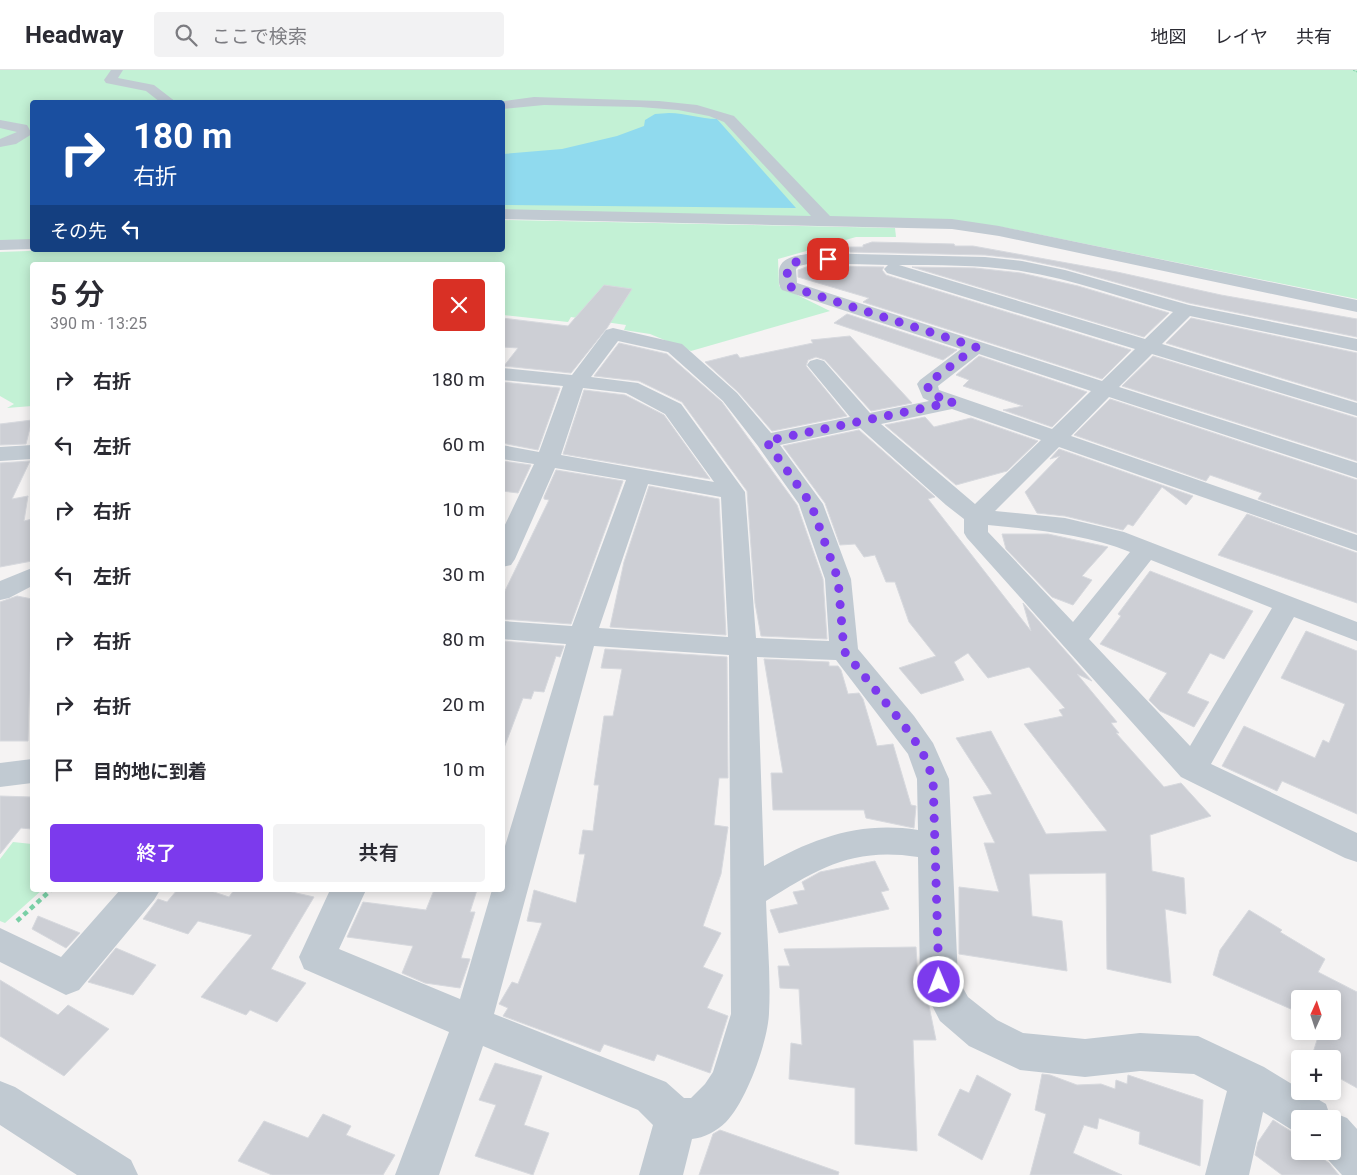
<!DOCTYPE html>
<html lang="ja">
<head>
<meta charset="utf-8">
<style>
  :root { --surface:#fff; --page:#f2f2f3; --text:#2b2b33; --muted:#7c7c81; --line:#e1e1e2; --accent:#7c3aed }
  body { margin:0; font-family:Roboto,"Noto Sans JP",sans-serif; background:var(--page); color:var(--text); height:100vh; display:flex; flex-direction:column; font-size:19px; white-space:nowrap }
  * { box-sizing:border-box; margin:0 }
  p { font-size:16px; color:var(--muted) }
  .icon { flex:none; width:28px; height:28px; fill:none; stroke:currentColor; stroke-width:2; stroke-linecap:round; stroke-linejoin:round }
  .map { position:relative; flex:1; overflow:hidden }
  .details { position:absolute; left:30px; top:192px; width:475px; height:630px; display:flex; flex-direction:column; background:var(--surface); border-radius:5px; box-shadow:0 2px 12px #0003 }
  .details>* { flex:none }
  .hud { position:absolute; left:30px; top:30px; width:475px; height:152px; border-radius:5px; box-shadow:0 2px 12px #0003; background:#1a4fa0; color:#fff; overflow:hidden }
  .needle { width:32px; rotate:3deg }
  .fabs { position:absolute; left:1291px; top:920px; display:grid; gap:10px }
  .fabs a { display:grid; place-items:center; width:50px; height:50px; border-radius:5px; background:var(--surface); box-shadow:0 2px 12px #0003; font-size:25px }
  .pin { position:absolute; display:grid; place-items:center; width:42px; height:42px; color:#fff; margin:-21px; border-radius:10px; box-shadow:0 2px 8px #0006 }
  .me { position:absolute; width:55px; margin:-28px; rotate:359deg; stroke-linejoin:round; filter:drop-shadow(0 0 4px #0008) }
  .turn { display:flex; align-items:center; gap:18px; height:105px; padding:0 20px; font-size:22px }
  .turn .icon { width:65px; height:65px; stroke-width:2.5 }
  .turn b { display:block; font-size:35px; line-height:42px }
  .then { display:flex; align-items:center; height:48px; padding:0 20px; background:#0003; gap:10px; font-size:19px }
  .round { display:grid; place-items:center; flex:none; width:52px; height:52px; border-radius:5px; background:var(--page) }
  .overview { display:flex; align-items:center; justify-content:space-between; height:85px; padding:0 20px }
  h1 { font-size:30px; font-weight:600; line-height:38px }
  .primary-button { display:flex; gap:10px; margin-top:auto; padding:10px 20px }
  .primary-button a { flex:1; height:58px; border-radius:5px; background:var(--accent); color:#fff; font-size:20px; font-weight:600; line-height:58px; text-align:center }
  .primary-button a+a { background:var(--page); color:var(--text) }
  ul { padding:0; list-style:none }
  li { display:flex; align-items:center; gap:15px; height:65px; padding:0 20px }
  li div { flex:1 }
  li b { display:block; font-size:19px }
  li em { font-style:normal }
  header { display:flex; align-items:center; gap:30px; box-sizing:border-box; height:70px; padding:0 25px; background:var(--surface); border-bottom:1px solid var(--line) }
  header strong { font-size:24px }
  nav { display:flex; gap:28px; margin-inline-start:auto; font-size:18px }
  .search { width:350px; height:45px; background:var(--page); display:flex; align-items:center; gap:12px; box-sizing:border-box; padding:0 18px; border-radius:5px; color:var(--muted); font-size:19px }
  .map>svg:first-child { display:block }
  .green { fill:#c3f1d5 }
  .water { fill:#90daee }
  .building { fill:#cdcfd5; stroke:#d7d9de }
  .lines { fill:none; stroke-linecap:round; stroke-linejoin:round }
  .path-far1 { stroke:#7ad0a6; stroke-width:1; stroke-dasharray:2 1; stroke-linecap:butt }
  .path { stroke:#7ad0a6; stroke-width:4.5; stroke-dasharray:5 4; stroke-linecap:butt }
  .minor { fill:#c1cad2; fill-rule:evenodd }
  .route { stroke:#7c3aed; stroke-width:9; stroke-dasharray:0 16.2 }
</style>
</head>
<body>
<header>
<strong>Headway</strong>
<div class="search"><svg class="icon" aria-label="search" viewBox="0 0 24 24"><circle cx="10" cy="10" r="6"/><path d="M15 15l6 6"/></svg>ここで検索</div>
<nav><a>地図</a><a>レイヤ</a><a>共有</a></nav>
</header>
<div class="map">
<svg width="1357" height="1105" viewBox="0 0 1357 1105">
  <rect width="100%" height="100%" fill="#f5f3f3"/>
  <path class="green" d="M0,0H1357V229L1002,157L945,150L503,140L502,32H32V170H0Z
    M503,150L895,158L896,167H856L778,189L779,216L830,241L691,281L650,264L624,260L626,255L571,247L568,252L503,245L502,195H32V336L7,338L14,334L0,326V182L55,180H502Z
    M13,772L32,774V820H42L5,853L0,851V789Z"/>
  <path class="water" d="M669,43C686,43 700,49 717,49L796,138L503,135V84L562,79L617,66L644,56L645,50L655,44Z"/>
  <path class="building" d="M872,172L954,174L955,176H973L1117,202L1221,225L1357,249V267L1189,233L1065,198L1022,189L985,185L850,182L849,177H863V175Z
    M809,196L884,197L882,200L886,205L1131,280L1102,309L863,232L869,228L798,207V200Z
    M912,197L975,198L1021,203L1078,216L1169,243L1144,267Z
    M604,215L632,219L607,258L571,303L504,296L518,278L502,277V248L568,256Z
    M847,244L957,280L943,290L834,253Z
    M1191,248L1357,283V331L1166,273Z
    M850,266L912,333L871,341L825,290L816,287L808,290L806,296L847,346L772,361L738,322L705,292L737,284L740,288L813,273L811,270Z
    M619,273L667,284L722,332L797,435L823,509L827,569L761,566L755,533L747,421L682,332L639,311L594,306Z
    M979,286L1087,322L1052,357L1003,340L1023,336L963,316L969,310L956,305Z
    M1153,286L1357,348V391L1122,316Z
    M502,312L560,318L538,380L502,373Z
    M584,320L625,325L664,345L710,409L563,384Z
    M1110,329L1357,410V463L1258,429L1262,423L1210,405L1206,411L1074,365Z
    M925,347L934,357L971,348L1038,371L1007,401L956,415L885,355Z
    M32,350L26,374L0,375V354Z
    M859,360L935,427L928,429L1031,561L1023,533L1092,611L1077,604L1117,652L1111,653L1119,663H1116L1164,717L1181,713L1211,746L1150,765L1152,801L1184,808L1186,844L1165,839L1171,913L1107,899L1106,803L1029,804L1032,846L1062,851L1067,901L959,884V817L999,822L984,773H995L973,727L992,724L956,668L991,661L1046,764L1107,761L1024,654L1063,646L1059,640L1065,638L1029,597L988,608L968,583L954,592L964,610L921,624L899,598L936,586L909,552L895,512H886L875,485L864,487L855,474L840,475L825,433L783,376Z
    M1059,379L1193,426L1186,435L1162,417L1133,456L1128,454L1123,460L1065,446L1037,443L1025,422L1060,386L1050,389Z
    M30,391L12,429L28,426L24,451L32,449V491L0,497V393Z
    M502,391L531,395L518,423L502,421Z
    M556,400L623,411L571,554L502,549V527L549,430L544,429V427Z
    M649,416L719,429L726,565L610,557L624,492Z
    M1247,444L1357,483V533L1218,485Z
    M1002,464H1048L1108,477L1082,506L1092,510L1073,535L1052,527L1006,479Z
    M1150,501L1253,541L1224,589L1210,583L1187,623L1209,632L1194,657L1160,641L1149,630L1167,603L1100,574L1121,546L1118,544Z
    M17,526L32,529L28,671H0V532Z
    M1306,561L1357,581V744L1282,711L1277,721L1222,696L1244,656L1315,688L1323,670L1329,673L1345,634L1281,608Z
    M502,571L564,576L560,587L556,586L544,622L534,621L531,629L523,628L504,678Z
    M605,579L727,587L728,708H719L714,755L728,757L721,804L703,856L721,863L703,897L723,905L707,938L728,946L710,1003L657,984L654,991L604,974L600,982L503,946L508,938L499,934L512,912L518,914L542,853L527,851L534,820L576,833L585,784H579L583,760L593,761L599,715H594L604,646H613L622,599L601,598Z
    M764,589L829,592V596H838L841,600L848,624L859,623L863,629L877,676L893,674L911,735L916,736L914,758L866,748L864,740H773L771,703H783Z
    M0,726L32,727V759L21,758L0,784Z
    M875,791L889,820L881,822L889,839L779,863L770,840L798,834L793,822L805,820L802,812L820,802Z
    M177,820H208L229,827L234,820H283L314,827L271,899L306,913L277,952L250,940L246,945L201,927L252,865L198,851L188,864L143,849L158,829L167,832Z
    M434,820H477L470,842H475L461,888L470,889L460,918L425,913L402,903L413,876L347,867L363,832L426,840Z
    M1249,840L1282,860L1280,862L1325,889L1318,902L1357,922V1018L1332,1004V989H1311L1318,967L1307,961H1332V929H1300V943L1213,905L1220,880Z
    M38,846L80,863L66,878L32,859Z
    M916,877L918,912L928,931L936,970H913L917,1081L855,1074V1018L789,1009L791,973L802,975L799,919L780,918L778,896H790L784,879Z
    M116,878L156,895L133,925L88,912Z
    M0,910L58,945L68,935L109,959L64,1006L0,966Z
    M495,993L542,1006L524,1055L549,1063L533,1105L475,1086L496,1035L479,1030Z
    M1042,1004L1050,1005L1077,1015L1101,1014L1115,1019L1116,1010L1127,1014L1128,1005L1203,1030L1200,1096L1139,1074L1140,1062L1099,1048L1097,1059L1084,1055L1073,1083L1122,1105H1030L1046,1044L1035,1040Z
    M977,1005L1011,1024L982,1090L938,1065L960,1019L969,1023Z
    M323,1044L351,1056L346,1065L395,1085L383,1105H272L238,1091L264,1051L308,1068Z
    M1273,1050L1300,1067V1081H1312L1329,1093L1339,1105H1282L1255,1085L1258,1072Z
    M720,1060L839,1102L838,1105H699L713,1064Z"/>
  <g class="lines">
    <path class="path-far1" d="M1353,0L1357,2"/>
    <path class="path" d="M17,851L51,820"/>
    <path class="minor" d="M111,0H123L118,8L154,15L176,32H160L146,21L106,13L104,10Z
      M534,27L659,31L697,35L734,46L830,146L952,149L999,156L1357,230V242L999,166L952,159L502,149V139L811,146L724,52L709,46L678,40L640,37L544,35L502,39V32H497Z
      M0,50L27,55L32,64L16,74L0,77V69L17,62L0,58Z
      M32,169V179L0,180V170Z
      M812,183L985,187L1022,191L1065,200L1189,235L1357,269V281L1190,246L1162,274L1357,333V346L1152,284L1119,317L1357,393V408L1109,327L1071,366L1357,465V481L1059,377L995,441L1065,448L1124,462L1357,552V571L1294,547L1211,694L1357,763V792L1345,788L1181,707L967,468L964,463V449L946,435L860,358L780,375L823,434L851,509L858,579L914,646L933,673L949,709L958,909L968,927L997,950L1023,963L1085,969L1140,963L1198,966L1264,997L1300,1019V1021H1304L1326,1034L1329,1043L1332,1042L1347,1048L1357,1059V1105H1342L1320,1081H1332V1049H1300V1065L1263,1042L1249,1105H1205L1227,1021L1194,1004L1140,1001L1085,1007L1020,1000L969,976L940,951L920,912L918,787C853,777 819,798 766,831C767,868 771,906 769,943C768,972 746,1032 726,1052C717,1061 704,1068 692,1069L683,1105H639L653,1055L638,1040L483,976L439,1105H395L449,962L304,899L299,887L330,820H366L339,879L460,929L492,820H502V786L566,574L502,569V551L572,556L626,410L555,398L515,489L511,495L502,497V461L534,394L502,389V375L539,382L563,316L502,310V298L572,305L606,260L613,258L682,274L737,323L771,363L850,347L807,295L810,291L817,289L824,291L870,343L929,331L923,328L917,314L920,310L961,279L782,220C778,215 779,210 779,204C778,186 798,186 812,183ZM812,193L888,195L884,199L887,203L1135,279L1102,311L797,213L796,199L799,196ZM899,195C937,195 981,195 1021,201C1072,209 1123,228 1173,242L1145,269ZM618,271L668,282L723,331L758,376L799,434L825,509L829,571L756,568L745,422L681,334L638,313L591,307ZM979,284L1091,321L1052,359L939,320L938,316ZM583,318L626,323L665,344L714,412L561,385ZM952,339L1041,370L975,434L881,354ZM648,414L721,427L728,567L599,558ZM988,455C1037,460 1084,464 1130,482L1073,552L988,462ZM1151,490L1272,538L1190,676L1089,569ZM594,576L729,585L731,944L713,1002L705,1014L691,1028H684L666,1012L494,944ZM757,587L836,590L908,684L917,709L918,760C860,751 814,768 764,796Z
      M32,375V389L0,391V377Z
      M32,498V516L9,528L0,530V511Z
      M32,689V713L0,717V693Z
      M120,820H160L154,830L79,920L66,925L0,892V858L61,887Z
      M0,1011L15,1017L131,1090L138,1105H77L0,1055Z"/>
  </g>
  <g class="lines">
    <path class="route" d="M828,189C813,188 799,187 787,198L788,216L976,277L927,314L930,324L953,332L766,371L811,434L838,509L844,581L903,654L922,681L933,708L939,912"/>
  </g>
</svg>
<div class="fabs">
<a><svg class="needle" viewBox="-14 -14 28 28"><path d="M0-13l5 13h-10z" fill="#e53935"/><path d="M0 13l5-13h-10z" fill="#7c7c81"/></svg></a>
<a>+</a>
<a>−</a>
</div>
<div class="pin" style="left:828px;top:189px;background:#d93025"><svg class="icon" aria-label="arrive" viewBox="0 0 24 24"><path d="M6 21V4h12l-3 4 3 4H6"/></svg></div>
<svg class="me" style="left:939px;top:912px" viewBox="-20 -20 40 40"><circle r="17" fill="#7c3aed" stroke="#fff" stroke-width="3"/><path d="M0-11L8 9 0 5-8 9z" fill="#fff"/></svg>
<div class="hud">
<div class="turn"><svg class="icon" aria-label="right" viewBox="0 0 24 24"><path d="M7 20v-9h11M14 6l5 5-5 5"/></svg><div><b>180 m</b>右折</div></div>
<div class="then">その先<svg class="icon" aria-label="left" viewBox="0 0 24 24"><path d="M17 20v-9H6M10 6l-5 5 5 5"/></svg></div>
</div>
<section class="details">
<div class="overview"><div><h1>5 分</h1><p>390 m · 13:25</p></div><a class="round" style="background:#d93025;color:#fff"><svg class="icon" aria-label="close" viewBox="0 0 24 24"><path d="M6 6l12 12M18 6L6 18"/></svg></a></div>
<ul>
<li><svg class="icon" aria-label="right" viewBox="0 0 24 24"><path d="M7 20v-9h11M14 6l5 5-5 5"/></svg><div><b>右折</b></div><em>180 m</em></li>
<li><svg class="icon" aria-label="left" viewBox="0 0 24 24"><path d="M17 20v-9H6M10 6l-5 5 5 5"/></svg><div><b>左折</b></div><em>60 m</em></li>
<li><svg class="icon" aria-label="right" viewBox="0 0 24 24"><path d="M7 20v-9h11M14 6l5 5-5 5"/></svg><div><b>右折</b></div><em>10 m</em></li>
<li><svg class="icon" aria-label="left" viewBox="0 0 24 24"><path d="M17 20v-9H6M10 6l-5 5 5 5"/></svg><div><b>左折</b></div><em>30 m</em></li>
<li><svg class="icon" aria-label="right" viewBox="0 0 24 24"><path d="M7 20v-9h11M14 6l5 5-5 5"/></svg><div><b>右折</b></div><em>80 m</em></li>
<li><svg class="icon" aria-label="right" viewBox="0 0 24 24"><path d="M7 20v-9h11M14 6l5 5-5 5"/></svg><div><b>右折</b></div><em>20 m</em></li>
<li><svg class="icon" aria-label="arrive" viewBox="0 0 24 24"><path d="M6 21V4h12l-3 4 3 4H6"/></svg><div><b>目的地に到着</b></div><em>10 m</em></li>
</ul>
<div class="primary-button"><a>終了</a><a>共有</a></div>
</section>
</div>
</body>
</html>
